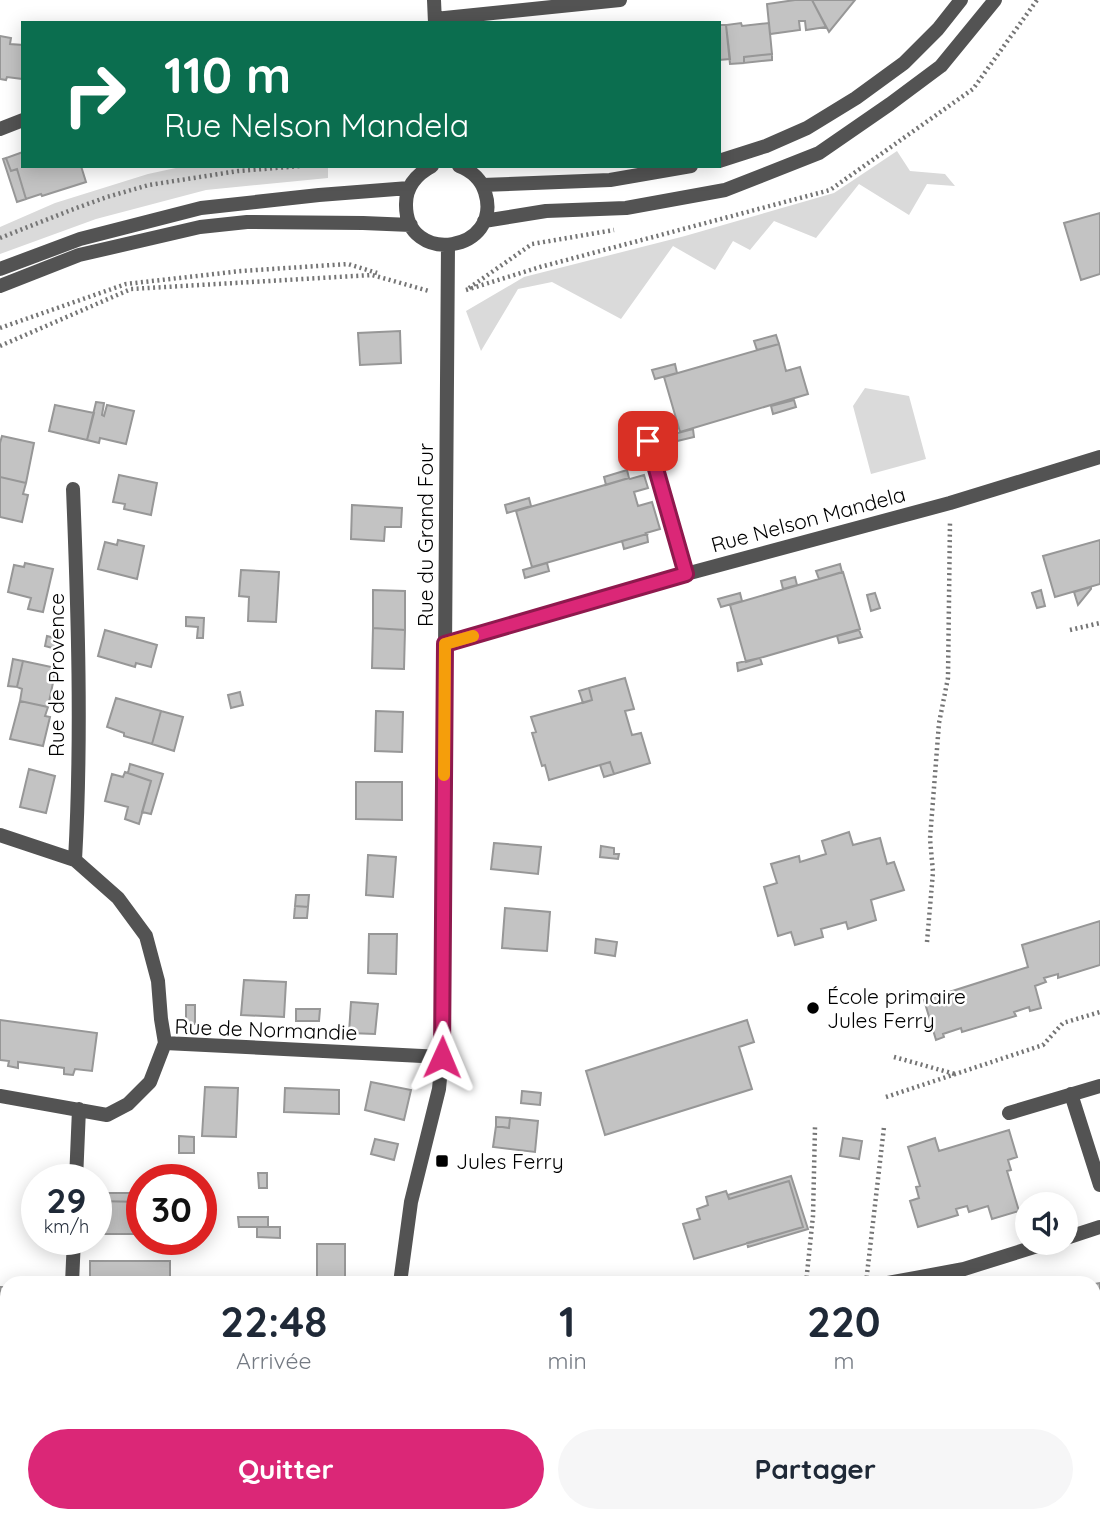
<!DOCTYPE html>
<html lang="fr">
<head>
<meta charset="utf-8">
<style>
  :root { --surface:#fff; --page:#f6f6f7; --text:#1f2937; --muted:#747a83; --accent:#db2777 }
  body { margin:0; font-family:Quicksand,sans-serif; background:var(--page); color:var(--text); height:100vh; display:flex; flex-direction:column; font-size:26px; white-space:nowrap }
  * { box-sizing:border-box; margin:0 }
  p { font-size:23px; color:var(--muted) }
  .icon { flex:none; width:38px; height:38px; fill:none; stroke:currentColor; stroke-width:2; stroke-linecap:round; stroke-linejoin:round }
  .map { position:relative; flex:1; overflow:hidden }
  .side { position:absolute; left:0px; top:1276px; width:1101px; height:247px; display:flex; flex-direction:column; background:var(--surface); border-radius:21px 21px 0 0; box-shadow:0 4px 18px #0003 }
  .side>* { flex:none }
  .banner { position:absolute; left:21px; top:21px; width:700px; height:147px; border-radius:0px; box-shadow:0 4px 18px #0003; background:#0b6e4f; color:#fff; overflow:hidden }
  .tools { position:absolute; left:1015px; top:1192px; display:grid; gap:14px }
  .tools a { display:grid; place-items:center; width:63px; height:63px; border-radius:50%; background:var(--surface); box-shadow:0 4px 18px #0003; font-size:35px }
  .speed { position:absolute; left:21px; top:1164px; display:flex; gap:14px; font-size:35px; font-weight:700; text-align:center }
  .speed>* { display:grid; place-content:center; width:91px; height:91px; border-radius:50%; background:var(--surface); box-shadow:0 4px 18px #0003; line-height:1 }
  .speed small { font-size:18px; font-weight:400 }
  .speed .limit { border:10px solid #d22; background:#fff; color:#111 }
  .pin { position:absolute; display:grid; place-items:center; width:60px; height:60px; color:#fff; margin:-30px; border-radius:14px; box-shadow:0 4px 10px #0006 }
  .me { position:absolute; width:77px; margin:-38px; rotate:1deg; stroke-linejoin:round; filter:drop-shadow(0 0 5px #0008) }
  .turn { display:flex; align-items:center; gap:24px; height:147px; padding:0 28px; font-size:32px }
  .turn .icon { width:91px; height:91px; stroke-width:2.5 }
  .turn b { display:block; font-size:49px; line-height:60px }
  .eta { display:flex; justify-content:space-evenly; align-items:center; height:119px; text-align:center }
  .eta b { font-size:42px; font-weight:700; line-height:49px }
  .button { display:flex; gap:14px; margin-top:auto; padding:14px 28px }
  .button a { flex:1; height:80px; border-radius:42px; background:var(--accent); color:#fff; font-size:28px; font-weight:700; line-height:80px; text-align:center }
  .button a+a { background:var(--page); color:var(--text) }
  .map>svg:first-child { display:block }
  .green { fill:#dadada }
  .building { fill:#c3c3c3; stroke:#979797; stroke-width:2 }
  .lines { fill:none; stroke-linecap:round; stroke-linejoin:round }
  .path { stroke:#757575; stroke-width:4.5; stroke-dasharray:2 3.5; stroke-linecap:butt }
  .lane { stroke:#535353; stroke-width:14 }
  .street { stroke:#535353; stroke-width:14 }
  .route-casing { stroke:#8e194d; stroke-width:18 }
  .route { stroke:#db2777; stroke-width:12 }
  .slow { stroke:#f59e0b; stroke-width:12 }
  .poi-dot { fill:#000; stroke:#fff; stroke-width:2.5 }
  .labels { text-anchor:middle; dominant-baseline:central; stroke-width:5; stroke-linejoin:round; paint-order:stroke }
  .street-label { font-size:21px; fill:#000; stroke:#fff }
  .poi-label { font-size:21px; fill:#000; stroke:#fff; text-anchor:start }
</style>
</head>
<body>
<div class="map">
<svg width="1100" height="1522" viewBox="0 0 1100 1522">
  <rect width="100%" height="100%" fill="#fff"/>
  <path class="green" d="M897,151L910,171L945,174L955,186L927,184L909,215L859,184L816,238L774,221L750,250L733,241L715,270L673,246L621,319L552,282L518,289L481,351L466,311L524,277L685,236L834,193Z
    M185,166H328V178L206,190L96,219L0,254V227L55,203L148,174Z
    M865,388L909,396L926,459L871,474L853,406Z"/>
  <path class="building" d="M795,0H812L826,27L806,30L805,21H799L800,30L770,34L767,4Z
    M812,0H855L829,32Z
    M741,23L742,26L769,23L772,54L744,57V63L730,64L726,25Z
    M719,25H726L730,59L719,60Z
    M0,36L11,38L10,44L23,45V79L7,77L6,80L0,79Z
    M772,54V60L744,63V57Z
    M23,152V166H81L86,182L42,196L41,194L26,199L17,169L11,171L6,158Z
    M6,158L11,171L17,169L26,199L17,202L3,159Z
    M1100,213V274L1081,280L1064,223Z
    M400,331L401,363L360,365L358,333Z
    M776,335L779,344L757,350L754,341Z
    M779,344L786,371L800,367L808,394L680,432L664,377Z
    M675,364L677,373L655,379L652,370Z
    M794,400L796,407L773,414L771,406Z
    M96,402L104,403L102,415L104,416L107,405L134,411L126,444L100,438L99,443L87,440Z
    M55,405L94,413L87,440L49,431Z
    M693,429L694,437L673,442L670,435Z
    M2,436L34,443L26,483L0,477V443Z
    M627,470L629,478L606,485L604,477Z
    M119,475L157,483L151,515L124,509L125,504L113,502Z
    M644,475L648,488L634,492L638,506L652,502L660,529L646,533L647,534L532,567L516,511L629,478L630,479Z
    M0,477L26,483L23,494L28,495L22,522L0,517Z
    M529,498L531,506L507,513L505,505Z
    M352,505L402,508L401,527H385L384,541L351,539Z
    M647,534L648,542L624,549L622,541Z
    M118,540L144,546L137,579L98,569L105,542L117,545Z
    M1100,540V584L1055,597L1043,556Z
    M25,563L53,569L43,612L28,609L31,598L8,592L14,565L24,567Z
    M547,563L549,571L525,578L523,570Z
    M840,564L842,572L819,579L816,571Z
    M241,570L279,572L276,622L248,621L249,597L239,596Z
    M843,572L860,629L746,662L730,605Z
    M795,577L797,585L783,589L781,581Z
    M1091,587V589L1078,605L1074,592Z
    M373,590L405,591V630L373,628Z
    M1041,590L1045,606L1037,608L1032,593Z
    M740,593L742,601L721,607L718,599Z
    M875,593L880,608L871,611L867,595Z
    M186,617L204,618L203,638H197L198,627L186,626Z
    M373,628L405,630L404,669L372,668Z
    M105,630L157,645L151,667L136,663L135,667L98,656Z
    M859,630L862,637L839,643L837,636Z
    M47,636L59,639L56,649L45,646Z
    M760,658L762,664L738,671L737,663Z
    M13,659L23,661L17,687L8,686Z
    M23,661L56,668L48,707L20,701L22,689L17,687Z
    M625,678L634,709L625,711L632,735L641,733L650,763L614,774L610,762L549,780L545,765L542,766L532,733L536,732L531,717L592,700L589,688Z
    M589,688L592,700L583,703L579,691Z
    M240,692L243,705L231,708L228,695Z
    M116,698L161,711L152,744L124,736V733L107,727Z
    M20,701L48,707L45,716L50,717L43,746L10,739Z
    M161,711L183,717L174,751L152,744Z
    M376,711L403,712L402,752L375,751Z
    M610,762L614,774L604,777L600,765Z
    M130,764L163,774L151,814L142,812L151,781L128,773Z
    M29,769L55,776L46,813L20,807Z
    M125,772L151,781L139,824L125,819L128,807L105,801L112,774L123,777Z
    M356,782H402V820L356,819Z
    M849,832L853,845L880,838L887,864L894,862L904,890L871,900L876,920L848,929L846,922L821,929L823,937L795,945L791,932L778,936L764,887L777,883L771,864L799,856L800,862L826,854L822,841Z
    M494,843L541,847L538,874L491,869Z
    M601,846L614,848V854H619L618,859L600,857Z
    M368,855L396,857L393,897L366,895Z
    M296,895H309L308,907L295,906Z
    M295,906L308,907L307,918H294Z
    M505,908L550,912L547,951L502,948Z
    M1100,921V965L1058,978V974L1044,978L1046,982L1035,986L1041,1008L1030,1011L1029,1007L1014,1012L1016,1016L962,1032L961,1028L943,1034L944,1037L936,1040L924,1000L1028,967L1022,945Z
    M369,934H397L396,974L368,973Z
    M596,939L617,942L615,956L595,953Z
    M244,980L286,982L284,1017L241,1015Z
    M351,1002L378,1004L375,1034L349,1033Z
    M186,1005H195V1024L186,1023Z
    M296,1009H320L319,1021H296Z
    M0,1020L97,1033L92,1071L75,1069L73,1075L64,1074V1068L18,1062V1068L8,1066L9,1061L0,1060Z
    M747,1020L754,1042L739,1047L752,1089L605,1135L586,1071Z
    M371,1082L411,1090L404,1120L365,1110Z
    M205,1087L238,1088L236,1137L202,1136Z
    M285,1088L339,1090V1114L284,1112Z
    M522,1091L541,1093L540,1105L521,1103Z
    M496,1117L510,1118L509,1128L496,1126Z
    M510,1118L538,1121L535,1152L493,1147L496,1126L509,1128Z
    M1009,1130L1017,1157L1008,1160L1011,1170L1007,1171L1019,1211L992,1219L988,1206L969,1212L967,1206L956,1209L958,1215L918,1227L910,1201L919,1198L916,1187L920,1186L908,1147L935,1138L939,1151Z
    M179,1136L194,1137V1153H179Z
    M843,1138L862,1141L859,1159L840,1156Z
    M375,1139L398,1144L394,1160L371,1154Z
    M258,1173H267V1188H259Z
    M791,1176L808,1229L748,1247L747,1243L803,1227L789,1181L729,1199L728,1195Z
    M789,1181L803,1227L694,1259L683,1224L700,1219L697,1209L708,1205L706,1197L726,1191L729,1199Z
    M96,1193H142V1202L96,1201Z
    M96,1201L142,1202V1234H96Z
    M238,1217H268V1227H239Z
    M257,1227H280V1238L257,1237Z
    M317,1244H345V1283H317Z
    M90,1261H170V1283H90Z
    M1100,1283V1309L1094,1311V1284Z
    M0,1287H7V1365L0,1364Z
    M1100,1332V1357L1094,1360V1333Z
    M1100,1381V1407L1094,1409V1383Z
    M1100,1429V1482L1094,1484V1431Z
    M510,1516H533V1522H511Z
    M593,1516H781V1522H593Z"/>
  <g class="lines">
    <path class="path" d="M0,238L71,210L107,197L149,185L238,171L301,166
      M469,288L532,244L614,230
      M466,290L540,267L830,190L973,89L1037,0
      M0,328L126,284L241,271L348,264L377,273
      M0,346L131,289L372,275L429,291
      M1070,630L1100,623
      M927,942L933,872L930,839L939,723L948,678L950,521
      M894,1057L955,1074
      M886,1097L1043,1045L1063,1023L1100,1012
      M806,1283L813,1216L815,1127
      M866,1283L884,1127"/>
    <path class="lane" d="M547,1516V1522"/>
    <path class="street" d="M434,0L435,23
      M435,19L620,0
      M0,129L23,120
      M719,161L766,146L807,128L856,98L904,63L938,29L961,0
      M432,166C417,174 406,186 406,204C405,267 504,252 485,192C481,179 472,171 459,166
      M482,185L610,180L691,166
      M484,221L546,211L626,208L725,190L819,153L890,104L941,66L995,0
      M0,269L80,239L201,208L319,195L409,188
      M0,286L79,255L200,227L247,222L363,223L411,225
      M648,441L686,574
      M73,489C78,612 82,737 75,860
      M445,644L686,574L950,503L1100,457
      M0,835L75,860L118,898L146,936L158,981L161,1019L165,1043
      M1071,1094L1100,1185
      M0,1096L107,1115L128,1104L150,1082L165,1043L442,1057
      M1009,1113L1100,1086
      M76,1180L79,1109
      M1066,1238L1100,1227
      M72,1283L74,1239
      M400,1283L411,1202L439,1089L442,1057L448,245
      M888,1283L964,1269L1050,1242
      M0,1472H7
      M400,1516L401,1522"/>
  </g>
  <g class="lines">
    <g class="route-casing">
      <path id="route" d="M442,1057L445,644L686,574L648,441"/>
    </g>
    <use href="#route" class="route"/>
    <path class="slow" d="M444,775L445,644L473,636"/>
  </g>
  <g class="poi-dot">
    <circle cx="813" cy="1008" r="7"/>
    <rect x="435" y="1154" width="14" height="14" rx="3.5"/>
  </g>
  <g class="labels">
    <g class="street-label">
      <text transform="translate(808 519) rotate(-15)">Rue Nelson Mandela</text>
      <text transform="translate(425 535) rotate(-90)">Rue du Grand Four</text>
      <text transform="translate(56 675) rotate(-90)">Rue de Provence</text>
      <text transform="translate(266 1029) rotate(2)">Rue de Normandie</text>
    </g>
    <g class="poi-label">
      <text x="827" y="996">École primaire<tspan x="827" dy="24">Jules Ferry</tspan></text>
      <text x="456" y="1161">Jules Ferry</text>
    </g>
  </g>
</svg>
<div class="tools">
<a><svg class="icon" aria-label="sound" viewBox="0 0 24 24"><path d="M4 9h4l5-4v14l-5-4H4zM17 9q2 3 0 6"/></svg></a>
</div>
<div class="speed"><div>29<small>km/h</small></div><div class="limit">30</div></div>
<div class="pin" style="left:648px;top:441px;background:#d93025"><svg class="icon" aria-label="arrive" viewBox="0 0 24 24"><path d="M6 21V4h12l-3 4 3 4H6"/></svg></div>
<svg class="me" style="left:442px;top:1057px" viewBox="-20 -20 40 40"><path d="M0-17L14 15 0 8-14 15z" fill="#db2777" stroke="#fff" stroke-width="4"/></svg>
<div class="banner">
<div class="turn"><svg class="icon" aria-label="right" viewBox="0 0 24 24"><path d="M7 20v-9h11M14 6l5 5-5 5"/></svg><div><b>110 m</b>Rue Nelson Mandela</div></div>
</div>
<section class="side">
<div class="eta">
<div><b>22:48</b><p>Arrivée</p></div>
<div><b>1</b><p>min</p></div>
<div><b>220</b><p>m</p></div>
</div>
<div class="button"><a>Quitter</a><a>Partager</a></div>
</section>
</div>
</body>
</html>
